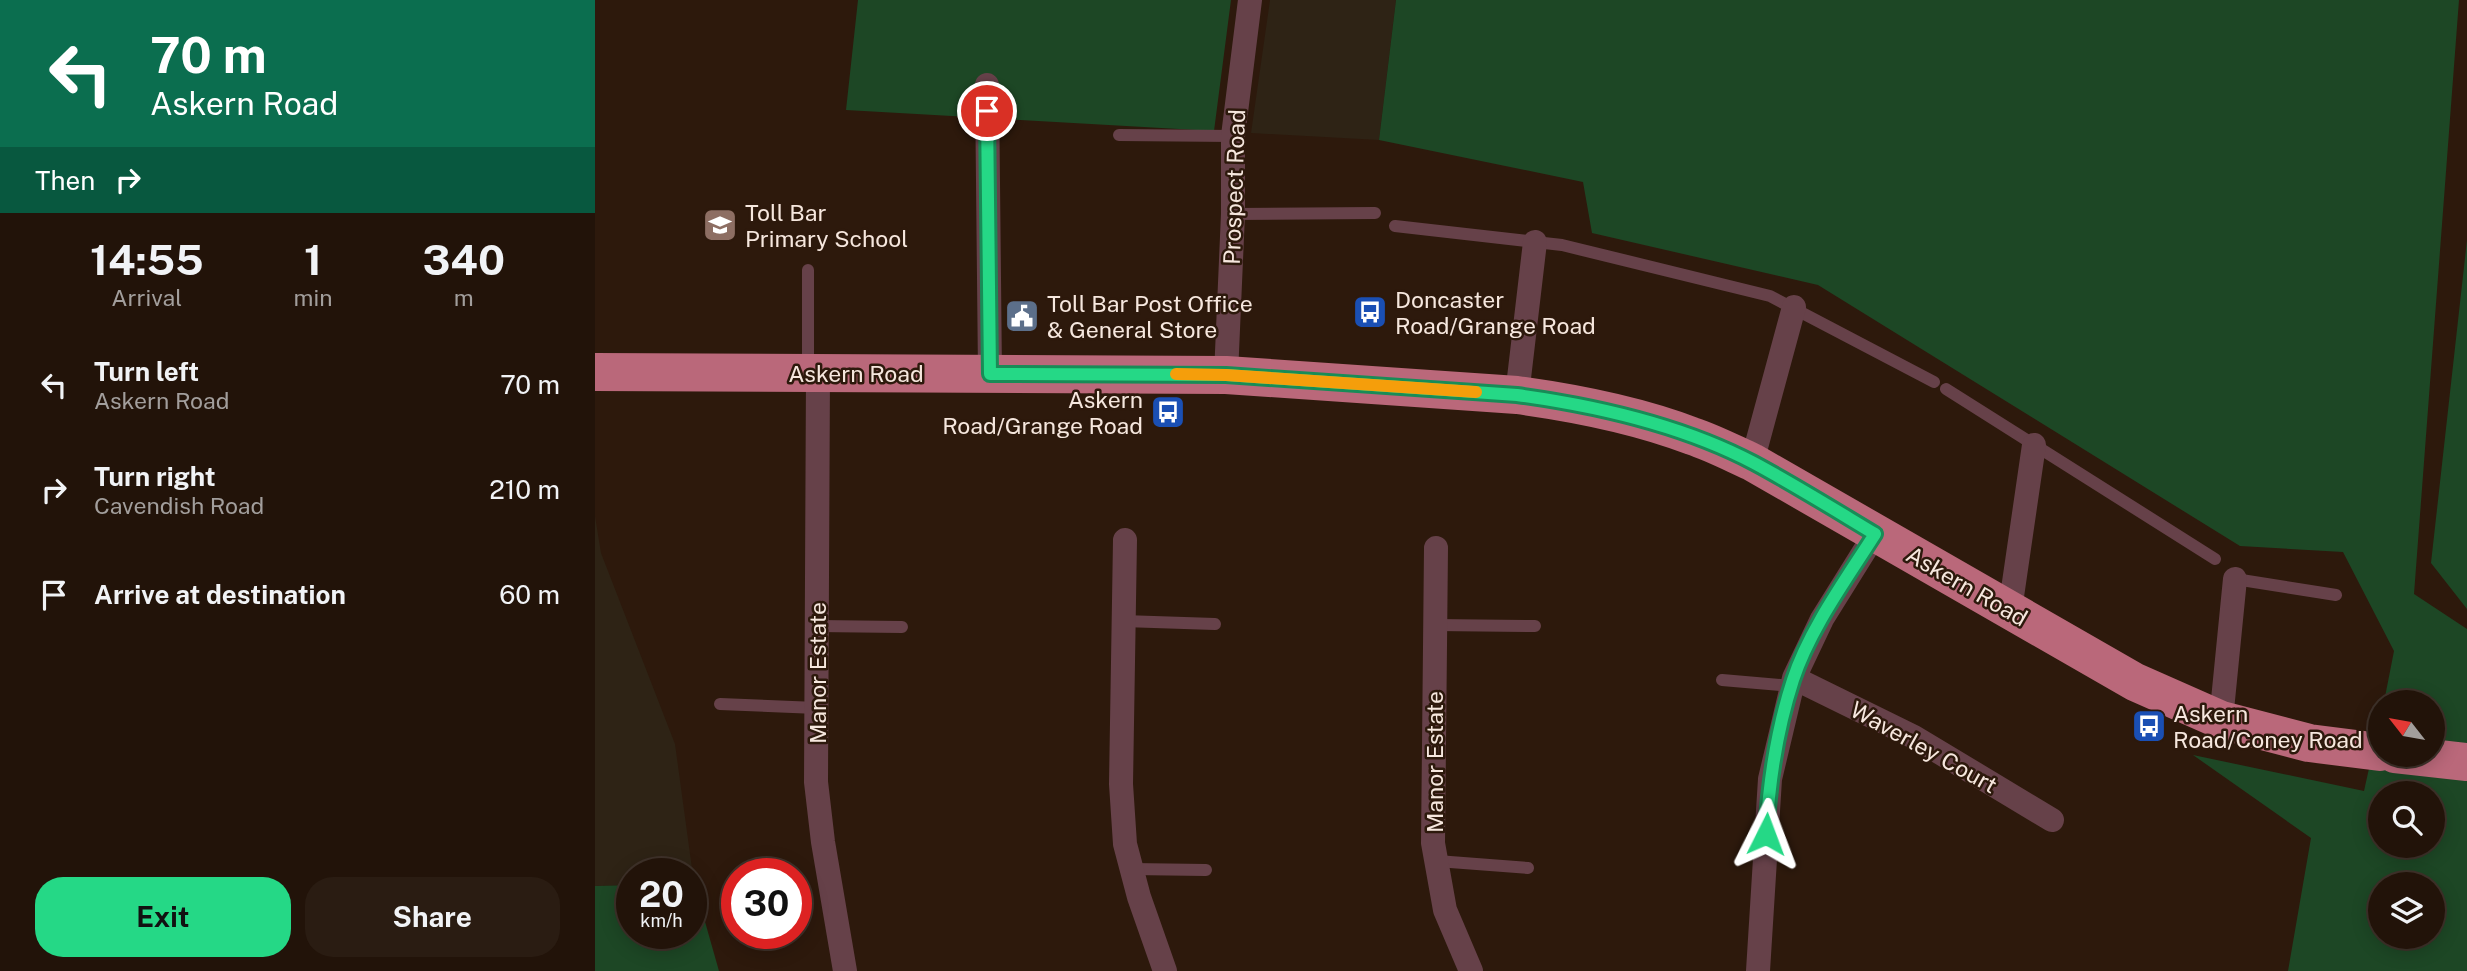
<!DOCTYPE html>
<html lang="en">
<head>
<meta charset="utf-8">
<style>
  :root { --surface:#221309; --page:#2a1c12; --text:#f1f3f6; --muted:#a29e9c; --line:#3f322a; --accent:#25d886 }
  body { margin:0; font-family:"Public Sans",sans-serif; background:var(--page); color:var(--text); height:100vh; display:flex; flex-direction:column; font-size:26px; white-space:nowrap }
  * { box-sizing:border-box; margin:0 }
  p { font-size:23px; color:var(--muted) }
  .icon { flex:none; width:38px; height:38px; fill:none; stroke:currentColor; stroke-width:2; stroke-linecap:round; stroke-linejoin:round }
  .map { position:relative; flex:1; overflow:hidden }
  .panel { display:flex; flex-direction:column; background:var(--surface); width:595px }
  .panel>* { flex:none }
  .top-card { background:#0b6e4f; color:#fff; overflow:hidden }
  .needle { width:46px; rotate:301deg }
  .buttons { position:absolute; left:1773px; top:690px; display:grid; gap:14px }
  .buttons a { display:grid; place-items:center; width:77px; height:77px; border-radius:50%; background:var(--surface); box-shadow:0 4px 18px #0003,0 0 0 2px var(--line); font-size:35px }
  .speed { position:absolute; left:21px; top:858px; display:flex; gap:14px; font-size:35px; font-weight:700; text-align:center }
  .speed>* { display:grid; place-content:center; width:91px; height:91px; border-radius:50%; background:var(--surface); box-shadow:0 4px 18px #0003,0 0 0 2px var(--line); line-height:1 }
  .speed small { font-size:18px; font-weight:400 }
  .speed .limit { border:10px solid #d22; background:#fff; color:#111 }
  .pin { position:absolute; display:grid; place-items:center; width:60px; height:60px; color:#fff; margin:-30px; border:4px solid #fff; border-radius:50%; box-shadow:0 2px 7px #0007 }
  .me { position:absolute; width:77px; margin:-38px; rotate:3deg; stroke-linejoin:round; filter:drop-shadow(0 0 5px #0008) }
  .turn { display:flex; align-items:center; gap:24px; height:147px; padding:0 35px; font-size:32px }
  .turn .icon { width:91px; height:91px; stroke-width:2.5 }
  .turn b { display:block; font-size:49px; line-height:60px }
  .then { display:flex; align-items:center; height:66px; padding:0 35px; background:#0003; gap:14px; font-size:26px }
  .eta { display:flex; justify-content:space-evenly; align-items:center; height:119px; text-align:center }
  .eta b { font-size:42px; font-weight:700; line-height:49px }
  .primary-button { display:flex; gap:14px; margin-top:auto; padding:14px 35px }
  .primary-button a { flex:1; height:80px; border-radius:28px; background:var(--accent); color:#111; font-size:28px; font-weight:700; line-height:80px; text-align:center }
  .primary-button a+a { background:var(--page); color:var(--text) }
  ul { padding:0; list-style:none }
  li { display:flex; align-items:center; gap:21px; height:105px; padding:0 35px }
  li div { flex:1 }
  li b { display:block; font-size:26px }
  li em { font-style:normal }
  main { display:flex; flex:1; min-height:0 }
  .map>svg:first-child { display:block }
  .industrial { fill:#2e2315 }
  .green { fill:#1d4725; fill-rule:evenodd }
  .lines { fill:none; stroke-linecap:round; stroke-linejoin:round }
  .service { stroke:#664149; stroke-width:12 }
  .minor { stroke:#664149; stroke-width:24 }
  .trunk { stroke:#ba687a; stroke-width:38 }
  .route-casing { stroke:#188c57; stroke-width:18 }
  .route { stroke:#25d886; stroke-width:12 }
  .slow { stroke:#f59e0b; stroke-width:12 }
  .labels { text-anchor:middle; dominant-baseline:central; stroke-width:5; stroke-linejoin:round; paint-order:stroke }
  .street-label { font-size:23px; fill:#f6e7de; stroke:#2d190c }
  .poi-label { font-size:23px; fill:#f6e7de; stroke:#2d190c; text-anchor:start }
</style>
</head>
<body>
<main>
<section class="panel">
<div class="top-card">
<div class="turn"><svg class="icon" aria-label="left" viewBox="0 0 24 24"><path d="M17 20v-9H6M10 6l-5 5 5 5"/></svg><div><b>70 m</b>Askern Road</div></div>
<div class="then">Then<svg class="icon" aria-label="right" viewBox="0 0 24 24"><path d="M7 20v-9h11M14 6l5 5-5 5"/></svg></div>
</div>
<div class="eta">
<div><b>14:55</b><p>Arrival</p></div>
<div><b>1</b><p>min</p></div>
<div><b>340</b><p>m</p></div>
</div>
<ul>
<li><svg class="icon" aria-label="left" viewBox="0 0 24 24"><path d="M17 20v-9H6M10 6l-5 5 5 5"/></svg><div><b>Turn left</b><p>Askern Road</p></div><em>70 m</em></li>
<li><svg class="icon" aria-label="right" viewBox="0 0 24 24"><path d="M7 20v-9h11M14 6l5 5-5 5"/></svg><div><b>Turn right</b><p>Cavendish Road</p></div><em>210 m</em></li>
<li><svg class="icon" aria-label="arrive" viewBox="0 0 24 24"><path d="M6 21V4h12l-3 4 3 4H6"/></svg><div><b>Arrive at destination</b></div><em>60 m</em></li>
</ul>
<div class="primary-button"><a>Exit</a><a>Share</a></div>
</section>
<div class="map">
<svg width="1872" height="971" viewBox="0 0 1872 971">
  <rect width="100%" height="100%" fill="#2d190c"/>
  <path class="industrial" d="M675,0H801L784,140L656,133Z
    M0,516L6,553L80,744L99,883H96V873H37V885L0,886Z"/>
  <path class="green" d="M263,0H636L619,131L251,110Z
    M801,0H1864L1819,594L1872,629V971H1693L1716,838L1598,755L1769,791L1785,719V754H1838V702H1789L1799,651L1748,552L1645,546L1223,285L997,233L988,182L784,140ZM1785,793H1838V845H1785ZM1785,884H1838V936H1785Z
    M1872,240V609L1836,563Z
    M96,883H99L124,971H0V886L37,885V933H96Z"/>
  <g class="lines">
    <path class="service" d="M524,135L638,136
      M638,214L780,213
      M800,226L967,245L1175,296L1339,382
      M213,270V369
      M1351,389L1620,559
      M1640,579L1741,595
      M528,621L620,624
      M840,625L940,626
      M222,626L307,627
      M1127,680L1197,686
      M125,704L222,708
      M842,861L933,868
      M536,869L611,870"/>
    <path class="minor" d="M392,85L395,374
      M223,373L221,782L228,842L250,971
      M631,375L638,214V136L655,0
      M922,395L940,242
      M1157,462L1199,307
      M530,540L526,784L530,844L544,897L570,971
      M841,548L838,843L850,910L876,971
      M1415,610L1439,445
      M1199,678L1319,737L1457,820
      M1626,720L1640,579
      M1163,971L1175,779L1199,678L1227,619L1280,534"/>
    <path class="trunk" d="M0,372L631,375L922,395C981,403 1042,415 1097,436C1118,443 1137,453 1157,462L1540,682L1626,720L1714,743L1785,752
      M1800,754L1872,762"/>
  </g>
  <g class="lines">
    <g class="route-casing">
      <path id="route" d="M392,111L395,374L631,375L922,395C1003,406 1087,425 1159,463C1200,485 1240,510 1280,534C1252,578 1214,630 1198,680C1182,729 1174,782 1171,834"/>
    </g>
    <use href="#route" class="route"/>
    <path class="slow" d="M581,374L631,375L881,392"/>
  </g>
  <defs>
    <g id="school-square" transform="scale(1.75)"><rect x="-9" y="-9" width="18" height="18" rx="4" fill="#8d6e63" stroke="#2d190c"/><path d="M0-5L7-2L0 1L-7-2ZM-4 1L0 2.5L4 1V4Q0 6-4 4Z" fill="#fff"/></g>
    <g id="bus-square" transform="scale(1.75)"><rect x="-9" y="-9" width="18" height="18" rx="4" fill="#1a4fb4" stroke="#2d190c"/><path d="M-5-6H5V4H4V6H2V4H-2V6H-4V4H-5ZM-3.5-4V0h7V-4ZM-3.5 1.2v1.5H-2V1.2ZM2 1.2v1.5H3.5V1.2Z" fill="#fff"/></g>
    <g id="civic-square" transform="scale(1.75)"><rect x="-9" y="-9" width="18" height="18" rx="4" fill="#5c6f8a" stroke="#2d190c"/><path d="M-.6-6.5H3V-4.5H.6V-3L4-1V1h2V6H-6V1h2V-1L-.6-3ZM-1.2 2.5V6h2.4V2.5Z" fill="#fff"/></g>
  </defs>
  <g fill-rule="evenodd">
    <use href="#school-square" x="125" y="225"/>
    <use href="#bus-square" x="775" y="312"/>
    <use href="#civic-square" x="427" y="316"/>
    <use href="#bus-square" x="573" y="412"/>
    <use href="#bus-square" x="1554" y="726"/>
  </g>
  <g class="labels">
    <g class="street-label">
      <text transform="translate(639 187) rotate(-88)">Prospect Road</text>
      <text x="261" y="373">Askern Road</text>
      <text transform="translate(1372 586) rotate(30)">Askern Road</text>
      <text transform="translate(222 673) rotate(-90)">Manor Estate</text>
      <text transform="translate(1329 747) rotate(29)">Waverley Court</text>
      <text transform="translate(839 762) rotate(-90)">Manor Estate</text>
    </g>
    <g class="poi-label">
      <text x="150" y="212">Toll Bar<tspan x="150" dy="26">Primary School</tspan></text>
      <text x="800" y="299">Doncaster<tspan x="800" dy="26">Road/Grange Road</tspan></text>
      <text x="452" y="303">Toll Bar Post Office<tspan x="452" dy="26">&amp; General Store</tspan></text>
      <text x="548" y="399" text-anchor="end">Askern<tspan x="548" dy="26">Road/Grange Road</tspan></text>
      <text x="1578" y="713">Askern<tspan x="1578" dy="26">Road/Coney Road</tspan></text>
    </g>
  </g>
</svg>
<div class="buttons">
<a><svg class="needle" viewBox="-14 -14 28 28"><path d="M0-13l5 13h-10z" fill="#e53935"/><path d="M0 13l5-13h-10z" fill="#a29e9c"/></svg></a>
<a><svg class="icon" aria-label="search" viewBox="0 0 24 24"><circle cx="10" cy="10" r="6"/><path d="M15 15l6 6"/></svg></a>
<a><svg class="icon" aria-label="layers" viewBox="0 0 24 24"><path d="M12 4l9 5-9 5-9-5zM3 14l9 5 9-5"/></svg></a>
</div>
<div class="speed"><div>20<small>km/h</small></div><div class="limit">30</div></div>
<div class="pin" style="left:392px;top:111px;background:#d93025"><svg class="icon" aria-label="arrive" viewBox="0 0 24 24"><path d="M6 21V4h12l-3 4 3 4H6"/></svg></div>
<svg class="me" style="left:1171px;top:834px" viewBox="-20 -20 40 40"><path d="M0-17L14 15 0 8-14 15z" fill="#25d886" stroke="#fff" stroke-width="4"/></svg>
</div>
</main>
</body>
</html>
